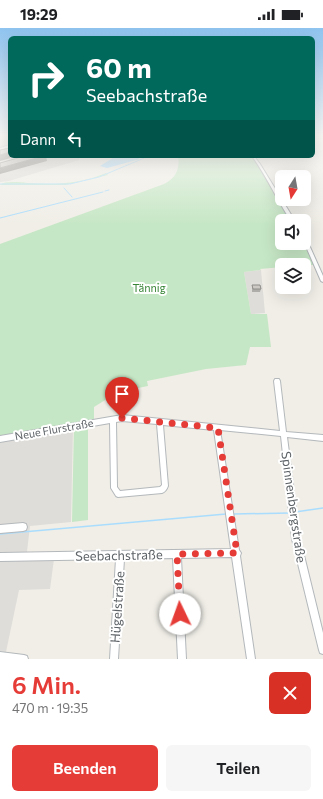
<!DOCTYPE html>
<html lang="de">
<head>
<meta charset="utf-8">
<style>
  :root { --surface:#fff; --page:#f6f6f6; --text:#202124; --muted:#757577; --accent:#e63c38 }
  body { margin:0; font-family:Commissioner,sans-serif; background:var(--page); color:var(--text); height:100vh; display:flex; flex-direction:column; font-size:15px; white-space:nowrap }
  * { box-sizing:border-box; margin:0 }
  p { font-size:13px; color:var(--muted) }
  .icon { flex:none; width:22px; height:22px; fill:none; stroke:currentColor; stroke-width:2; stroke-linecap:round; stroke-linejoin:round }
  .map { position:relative; height:631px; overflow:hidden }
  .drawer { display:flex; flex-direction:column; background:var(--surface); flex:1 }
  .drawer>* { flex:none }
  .hud { position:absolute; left:8px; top:8px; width:307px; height:122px; border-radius:6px; box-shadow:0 4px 16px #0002; background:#00695c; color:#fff; overflow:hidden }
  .needle { width:26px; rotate:191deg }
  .buttons { position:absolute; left:275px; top:142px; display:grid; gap:8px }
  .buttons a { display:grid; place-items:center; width:36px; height:36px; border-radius:6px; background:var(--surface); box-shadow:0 4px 16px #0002; font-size:20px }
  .pin { position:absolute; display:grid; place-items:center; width:34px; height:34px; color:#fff; margin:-41px -17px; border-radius:50% 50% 50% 0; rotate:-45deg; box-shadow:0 0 4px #0007 }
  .pin .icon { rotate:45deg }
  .me { position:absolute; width:44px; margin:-22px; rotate:357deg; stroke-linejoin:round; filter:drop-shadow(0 0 3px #0008) }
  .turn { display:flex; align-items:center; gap:14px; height:84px; padding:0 12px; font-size:18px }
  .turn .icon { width:52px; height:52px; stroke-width:2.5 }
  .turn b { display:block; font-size:28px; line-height:34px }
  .then { display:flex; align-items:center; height:38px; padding:0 12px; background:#0003; gap:8px; font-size:15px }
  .round { display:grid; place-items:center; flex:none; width:42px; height:42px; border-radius:6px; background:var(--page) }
  .headline { display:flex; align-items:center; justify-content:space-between; height:68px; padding:0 12px }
  h1 { font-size:24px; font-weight:600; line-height:30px; color:var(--accent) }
  .primary-button { display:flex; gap:8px; margin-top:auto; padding:8px 12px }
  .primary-button a { flex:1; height:46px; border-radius:6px; background:var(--accent); color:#fff; font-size:16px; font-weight:600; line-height:46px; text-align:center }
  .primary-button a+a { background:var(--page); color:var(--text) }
  .status { display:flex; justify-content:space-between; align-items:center; height:28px; padding:0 20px; background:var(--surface); direction:ltr }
  .status svg { height:11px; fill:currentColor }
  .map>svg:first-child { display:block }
  .industrial { fill:#dfddd9 }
  .green { fill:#c6e7c5 }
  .water { fill:#aaddfd }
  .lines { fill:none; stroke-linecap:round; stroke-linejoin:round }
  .stream-far1 { stroke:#aaddfd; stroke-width:1 }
  .stream { stroke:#aaddfd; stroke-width:1.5 }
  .minor-casing { stroke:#b4b8bb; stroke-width:2 }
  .minor { fill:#fff; fill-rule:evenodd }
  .wall { fill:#afada9 }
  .shaded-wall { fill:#8f8d89 }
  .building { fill:#ccc9c4; stroke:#8f8d89 }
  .route { stroke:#e63c38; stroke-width:7; stroke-dasharray:0 12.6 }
  .labels { text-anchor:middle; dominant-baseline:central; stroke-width:4; stroke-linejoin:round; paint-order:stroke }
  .park-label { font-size:11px; fill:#388537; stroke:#fff }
  .street-label { font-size:11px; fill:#5e6367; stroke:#fff }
  .near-street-label { font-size:13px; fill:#5e6367; stroke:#fff }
</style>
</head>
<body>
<div class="status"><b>19:29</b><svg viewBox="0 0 49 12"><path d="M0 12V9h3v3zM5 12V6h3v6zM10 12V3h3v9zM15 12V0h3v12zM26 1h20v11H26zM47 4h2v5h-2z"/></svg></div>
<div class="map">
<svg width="323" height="631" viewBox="0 0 323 631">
  <rect width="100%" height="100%" fill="#f0eee7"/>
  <path class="industrial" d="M0,107H10V128H80L79,132L9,153L0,154Z
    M261,242L265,285L251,286L244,244Z
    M73,398L71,494L30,498L26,532L54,531L50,561L19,562L6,624L0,623V411Z"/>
  <path class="green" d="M178,128H251L261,140L291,193H282V215H304L314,237H282V239L260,241L261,242L244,244L251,286H267L271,319H250L246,337L206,341L147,353L148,358L118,364L94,379V393L88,394V492L72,494L74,397L0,410V216L164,156C176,150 180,141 178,128Z
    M106,145L108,147L65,157H0C4,153 20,154 27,155C55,157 80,156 106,145Z"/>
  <path class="water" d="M116,128H134L140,131L107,140L100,138Z"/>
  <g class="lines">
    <path class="stream-far1" d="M0,156H70L99,149L149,128
      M64,160L72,169
      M105,163L109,162
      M0,190L103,164"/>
    <path class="stream" d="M295,484L323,480
      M234,486L290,485
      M0,506L226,486"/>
    <g class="minor-casing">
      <path id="minor" d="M10,117V119L0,122V120Z
        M252,128H254L260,136L295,193H291C277,172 267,149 252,128Z
        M304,209L306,210L323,248V254L321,253L304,214Z
        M275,351H279L280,353L286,404L323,407V413L287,409L300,511L323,605V626L320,625L319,622L292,511L281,408L220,402L239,522L241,525L240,528L255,631H247L232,529L181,530L186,631H178L173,530L124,531L118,631H110L116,531L0,533V525L231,521L214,402L163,397L168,458C167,461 165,464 162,465L118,469L116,468L111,460L110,395L0,414V408L122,387L280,403L274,353ZM122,393L157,396L162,457L160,459L120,463L117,459L116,394Z
        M23,495L26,496L27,499L26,502L23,503L0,505V497Z
        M0,624L24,627L27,628L28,631H0Z"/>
    </g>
    <use href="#minor" class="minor"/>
  </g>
  <path class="wall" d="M252,257L261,261L260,264H252Z"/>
  <path class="shaded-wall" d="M10,124V128H18L0,133V127Z
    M44,128H46L47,133L0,146V140Z"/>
  <path class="building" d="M10,120V124L0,127V122Z
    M25,128H44L0,140V135Z
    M252,257H260L261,261H253Z"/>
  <linearGradient id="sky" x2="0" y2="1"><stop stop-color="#8fc4f0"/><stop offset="0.55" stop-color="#f8f7f4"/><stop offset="1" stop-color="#f8f7f4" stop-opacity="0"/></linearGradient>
  <rect width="323" height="196" fill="url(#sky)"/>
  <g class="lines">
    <path class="route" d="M122,390L218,400L237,525L177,526L180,586"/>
  </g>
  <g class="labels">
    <g class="park-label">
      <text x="149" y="259">Tännig</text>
    </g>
    <g class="street-label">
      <text transform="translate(54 401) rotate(-10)">Neue Flurstraße</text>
    </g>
    <g class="near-street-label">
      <text transform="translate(294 479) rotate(82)">Spinnenbergstraße</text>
      <text transform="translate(119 527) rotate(-1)">Seebachstraße</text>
      <text transform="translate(117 579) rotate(-86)">Hügelstraße</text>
    </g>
  </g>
</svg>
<div class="buttons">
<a><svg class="needle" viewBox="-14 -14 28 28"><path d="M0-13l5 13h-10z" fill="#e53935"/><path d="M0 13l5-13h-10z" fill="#757577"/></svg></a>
<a><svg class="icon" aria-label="sound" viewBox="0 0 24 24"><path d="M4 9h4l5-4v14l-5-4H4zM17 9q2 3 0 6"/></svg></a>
<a><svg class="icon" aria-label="layers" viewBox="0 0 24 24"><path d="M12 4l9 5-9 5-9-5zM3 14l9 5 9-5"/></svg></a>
</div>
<div class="pin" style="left:122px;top:390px;background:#d93025"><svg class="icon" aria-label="arrive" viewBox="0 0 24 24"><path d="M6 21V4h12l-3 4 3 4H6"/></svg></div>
<svg class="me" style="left:180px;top:586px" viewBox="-20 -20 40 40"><circle r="19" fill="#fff"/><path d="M0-13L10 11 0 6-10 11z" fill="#e63c38"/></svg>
<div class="hud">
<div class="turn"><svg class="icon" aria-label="right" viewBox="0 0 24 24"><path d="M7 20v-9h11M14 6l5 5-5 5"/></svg><div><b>60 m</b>Seebachstraße</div></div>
<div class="then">Dann<svg class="icon" aria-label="left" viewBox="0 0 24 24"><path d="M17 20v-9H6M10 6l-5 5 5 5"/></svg></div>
</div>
</div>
<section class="drawer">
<div class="headline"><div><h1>6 Min.</h1><p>470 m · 19:35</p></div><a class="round" style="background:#d93025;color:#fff"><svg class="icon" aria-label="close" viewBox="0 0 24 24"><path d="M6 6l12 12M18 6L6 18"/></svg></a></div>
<div class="primary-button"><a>Beenden</a><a>Teilen</a></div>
</section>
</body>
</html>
